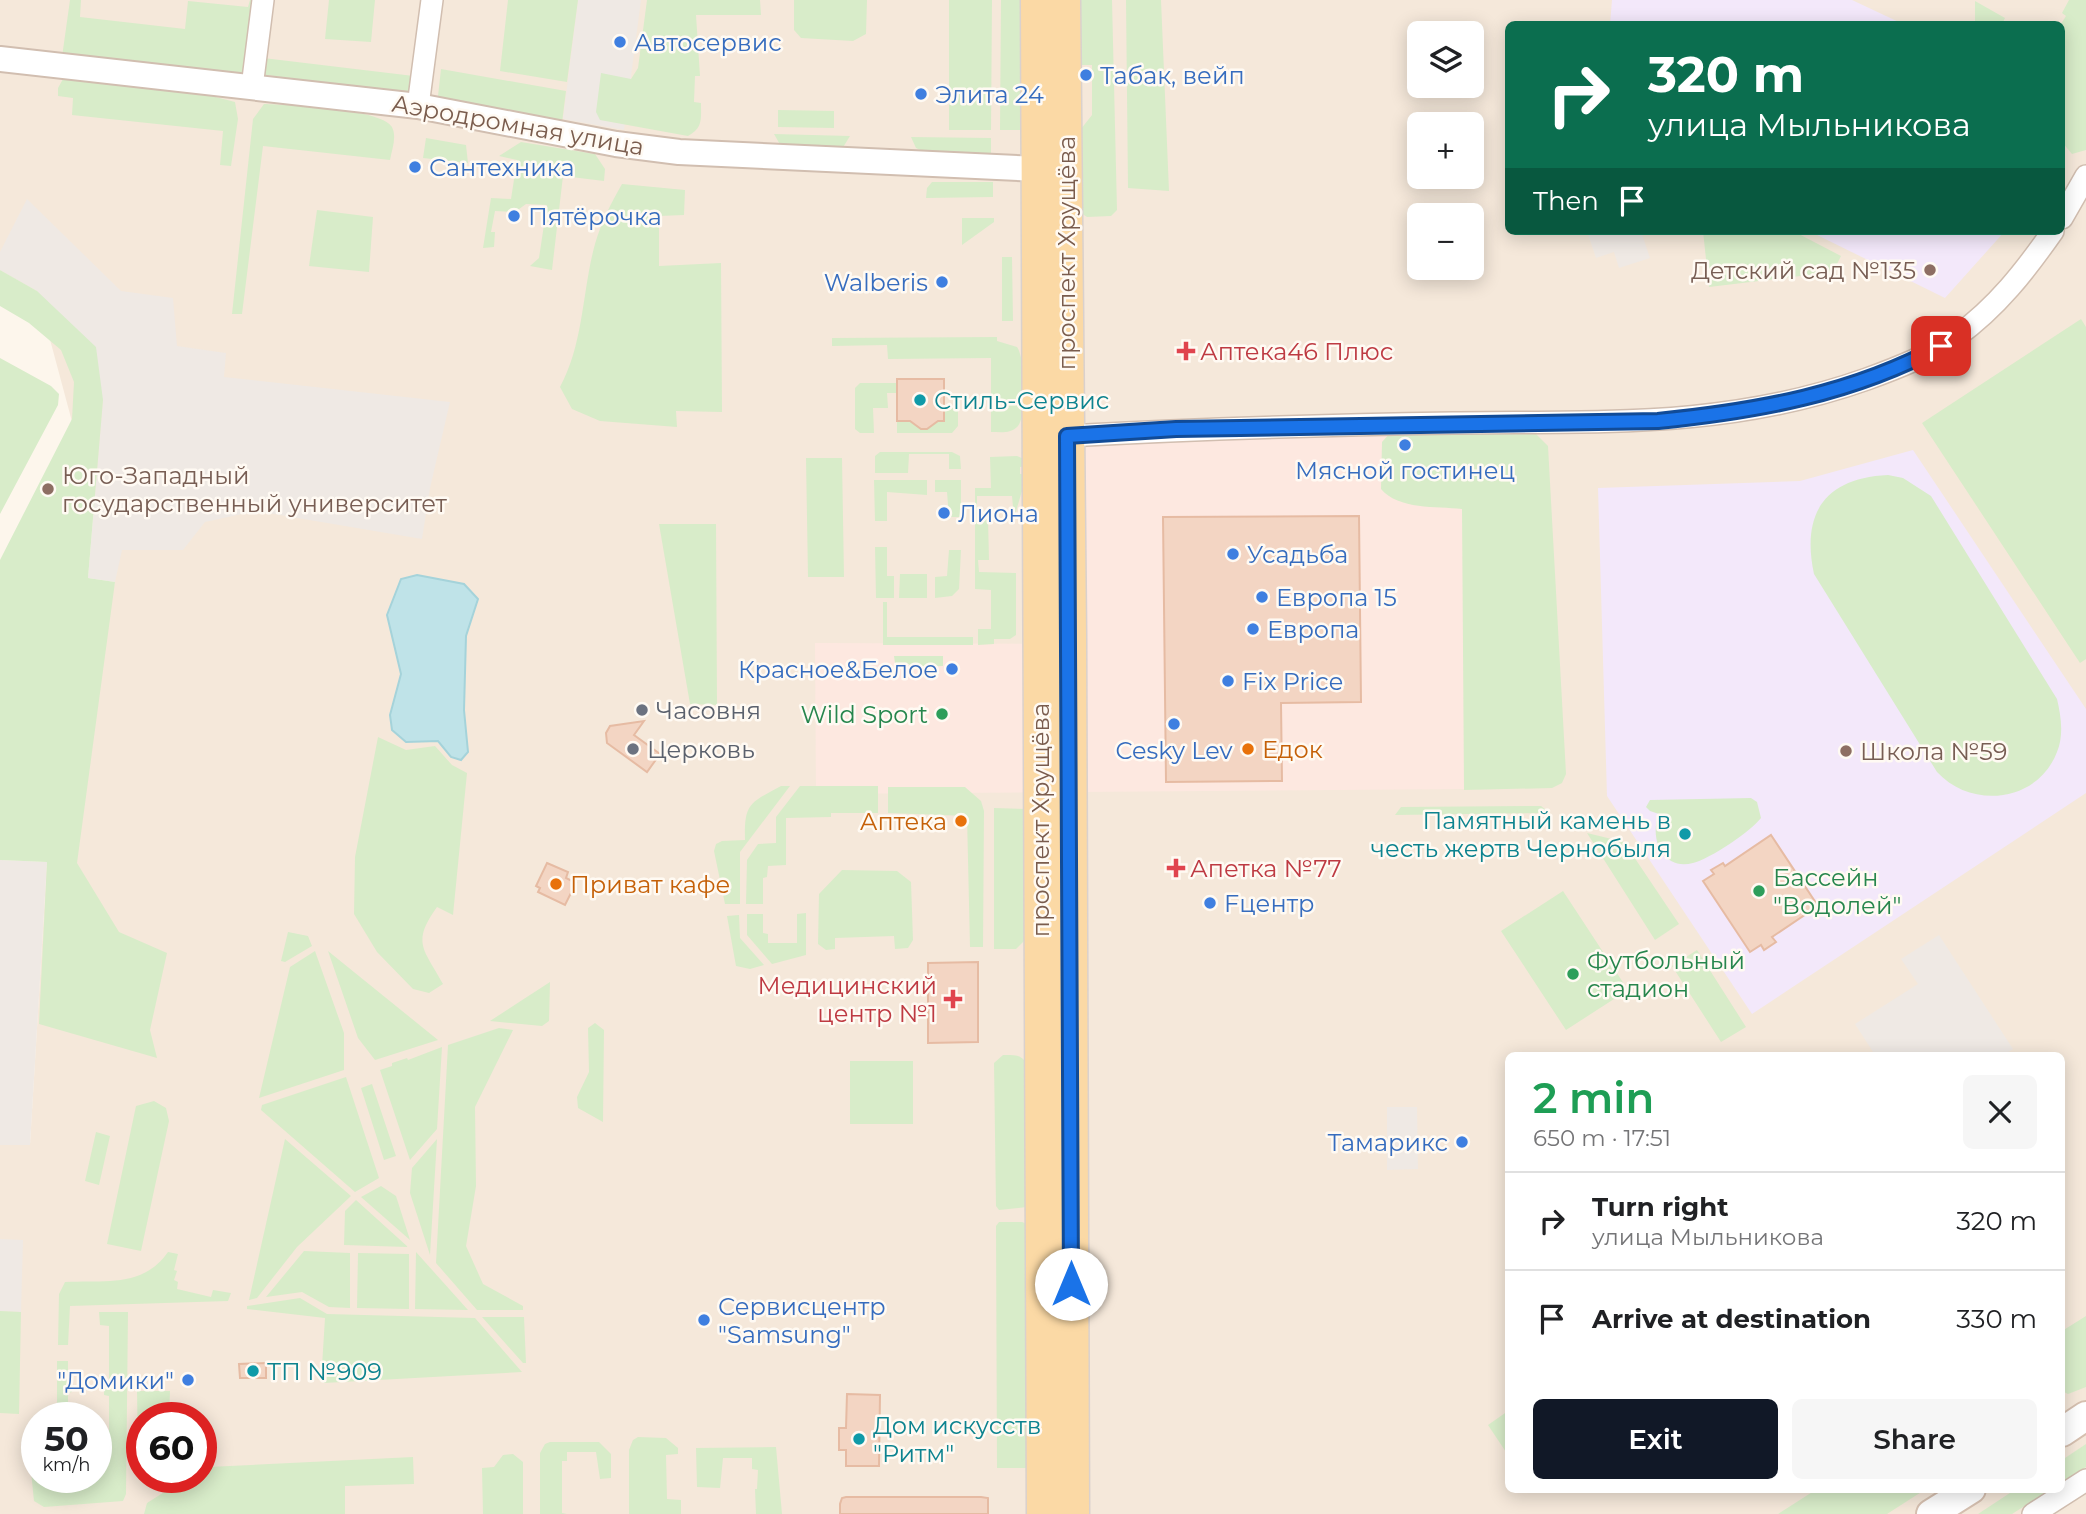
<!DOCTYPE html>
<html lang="en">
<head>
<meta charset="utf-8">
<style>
  :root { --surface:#fff; --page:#f6f6f6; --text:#202124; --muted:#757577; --line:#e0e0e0; --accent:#111827 }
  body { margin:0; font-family:Montserrat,sans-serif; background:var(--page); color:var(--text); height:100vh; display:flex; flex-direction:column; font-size:26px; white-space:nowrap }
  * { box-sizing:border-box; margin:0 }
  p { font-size:23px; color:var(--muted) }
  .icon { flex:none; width:38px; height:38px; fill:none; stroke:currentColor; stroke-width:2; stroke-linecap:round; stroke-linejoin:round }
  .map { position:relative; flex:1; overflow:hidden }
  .details { position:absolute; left:1505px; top:1052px; width:560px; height:441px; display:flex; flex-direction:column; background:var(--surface); border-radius:10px; box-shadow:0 4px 18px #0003 }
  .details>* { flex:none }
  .banner { position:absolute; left:1505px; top:21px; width:560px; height:214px; border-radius:10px; box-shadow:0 4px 18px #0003; background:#0b6e4f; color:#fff; overflow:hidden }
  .controls { position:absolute; left:1407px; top:21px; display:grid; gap:14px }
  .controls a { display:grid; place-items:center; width:77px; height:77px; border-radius:10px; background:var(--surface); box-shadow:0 4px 18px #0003; font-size:35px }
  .speed { position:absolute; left:21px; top:1402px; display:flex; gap:14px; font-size:35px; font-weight:700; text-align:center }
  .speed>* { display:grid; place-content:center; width:91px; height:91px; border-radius:50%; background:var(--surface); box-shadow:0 4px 18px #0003; line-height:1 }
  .speed small { font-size:18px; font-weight:400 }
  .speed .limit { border:10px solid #d22; background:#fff; color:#111 }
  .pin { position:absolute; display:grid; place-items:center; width:60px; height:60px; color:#fff; margin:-30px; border-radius:14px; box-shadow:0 4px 10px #0006 }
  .me { position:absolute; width:77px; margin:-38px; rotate:0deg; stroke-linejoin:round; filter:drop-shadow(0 0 5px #0008) }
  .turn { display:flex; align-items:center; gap:24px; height:147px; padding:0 28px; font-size:32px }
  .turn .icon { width:91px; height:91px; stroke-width:2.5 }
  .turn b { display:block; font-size:49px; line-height:60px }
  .then { display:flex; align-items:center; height:66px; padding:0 28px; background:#0003; gap:14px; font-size:26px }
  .round { display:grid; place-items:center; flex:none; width:74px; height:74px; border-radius:10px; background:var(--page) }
  .head { display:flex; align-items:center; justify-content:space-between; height:119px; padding:0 28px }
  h1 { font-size:42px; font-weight:600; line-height:52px; color:#1e9e55 }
  .action { display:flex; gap:14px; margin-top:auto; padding:14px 28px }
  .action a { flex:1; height:80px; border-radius:10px; background:var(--accent); color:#fff; font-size:28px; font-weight:600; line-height:80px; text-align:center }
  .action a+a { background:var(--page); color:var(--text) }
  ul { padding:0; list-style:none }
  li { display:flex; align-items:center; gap:21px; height:98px; padding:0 28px; border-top:2px solid var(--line) }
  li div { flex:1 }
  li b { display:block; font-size:26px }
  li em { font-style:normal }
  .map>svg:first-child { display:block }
  .residential { fill:#f5e8da; fill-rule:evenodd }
  .commercial { fill:#fde8e0 }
  .industrial { fill:#efe9e4 }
  .education { fill:#f3e8fa }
  .green { fill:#d8ecc9 }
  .water { fill:#bfe3e8; stroke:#a5d3da; stroke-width:2 }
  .building { fill:#f3d5c3; stroke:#e6bba3; stroke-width:2 }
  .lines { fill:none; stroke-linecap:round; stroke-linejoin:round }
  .minor-casing { stroke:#d1beb0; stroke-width:24 }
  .tertiary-casing { stroke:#d1beb0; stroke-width:28 }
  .secondary-casing { stroke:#d6c0b0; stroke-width:32 }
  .primary-casing { stroke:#dad1cd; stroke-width:35 }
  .minor { stroke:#fff; stroke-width:21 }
  .tertiary { stroke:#fff; stroke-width:24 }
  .secondary { stroke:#fff; stroke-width:28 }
  .primary { stroke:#fbd9a5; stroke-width:32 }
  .route-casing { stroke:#114b97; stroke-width:18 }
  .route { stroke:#1a73e8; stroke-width:12 }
  .shop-dot { fill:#3f7fe0; stroke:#fffaf3; stroke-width:2.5 }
  .education-dot { fill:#8d6e63; stroke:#fffaf3; stroke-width:2.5 }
  .health-dot { fill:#e0444e; stroke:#fffaf3; stroke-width:2.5 }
  .culture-dot { fill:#0f9aa8; stroke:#fffaf3; stroke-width:2.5 }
  .worship-dot { fill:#6b7280; stroke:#fffaf3; stroke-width:2.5 }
  .leisure-dot { fill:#2e9e5b; stroke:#fffaf3; stroke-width:2.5 }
  .food-dot { fill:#e8710a; stroke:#fffaf3; stroke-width:2.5 }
  .labels { text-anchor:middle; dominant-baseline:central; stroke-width:5; stroke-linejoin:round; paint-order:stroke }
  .shop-label { font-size:24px; fill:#366cbe; stroke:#fffaf3; text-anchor:start }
  .street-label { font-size:24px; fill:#7a5c4d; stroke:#fffaf3 }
  .education-label { font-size:24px; fill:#785e54; stroke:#fffaf3; text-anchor:start }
  .health-label { font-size:24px; fill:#be3a42; stroke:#fffaf3; text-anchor:start }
  .culture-label { font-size:24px; fill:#0d838f; stroke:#fffaf3; text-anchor:start }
  .worship-label { font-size:24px; fill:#5b616d; stroke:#fffaf3; text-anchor:start }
  .leisure-label { font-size:24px; fill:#27864d; stroke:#fffaf3; text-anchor:start }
  .food-label { font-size:24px; fill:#c56008; stroke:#fffaf3; text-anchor:start }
</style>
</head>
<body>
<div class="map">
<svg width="2086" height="1514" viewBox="0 0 2086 1514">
  <rect width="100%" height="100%" fill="#fdf6ec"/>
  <path class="residential" d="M0,0H2086V1514H0V1145L30,1144L47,862L115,582L37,291L0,270ZM1508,24H2062V231H1508ZM1419,33H1472V86H1419ZM1419,124H1472V177H1419ZM1419,215H1472V268H1419ZM1508,1055H2062V1489H1508ZM37,1418H96V1477H37ZM142,1418H201V1477H142Z"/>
  <path class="commercial" d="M1462,435L1465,789L816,794L815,643L1080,644L1079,440Z"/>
  <path class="industrial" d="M578,0H641L624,130L563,119Z
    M27,199L121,291L173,298L177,346L226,353L224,377L450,402L430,488L422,539L256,511L205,522L183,550H122L115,582L88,578L103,400L37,291L0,270V252Z
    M1587,231H1641L1650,258L1619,268L1614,252L1596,258Z
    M0,860L47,862L30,1145H0Z
    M1939,935L2013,1049L2004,1055H1875L1855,1024L1918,984L1901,959Z
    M1387,1107H1417L1418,1169L1387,1170Z
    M0,1239L23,1240L21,1312L0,1311Z"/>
  <path class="education" d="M1612,0H1852L1903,24H1610Z
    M1809,231H2005L1945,298Z
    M1913,450L2086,709V793L1752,1014L1607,796L1598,488L1800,481Z"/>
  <path class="green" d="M70,0H81L80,17L185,29L188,1L248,7L250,0H257L247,74L62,57Z
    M329,0H375L371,42L325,39Z
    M508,0H578L567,82L500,71Z
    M647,0H760L761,15H696L700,76H695L694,102L701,103C701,119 703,128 688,136L600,120L596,112L601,73L631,79L638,68Z
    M794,0H867L866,34L853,41L801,38L794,30Z
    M949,0H992L991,130H949Z
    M1001,0H1026V130H1000Z
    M1075,0H1112L1117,210L1111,216L1087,217L1075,209L1077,134L1092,115V65H1081L1075,57Z
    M1126,0H1161L1169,191L1128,188Z
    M2069,0H2086V150L2072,154L2062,142L2061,24L2066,16L2062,13Z
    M1975,1L2005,18L2002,24H1975Z
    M255,57L422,77L420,96L253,73Z
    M441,69L566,91L562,123L447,103L438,96Z
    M63,79L208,95L235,102L238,119L231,166L220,165L223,131L72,115L73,98L58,96V88Z
    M264,104C288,105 380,108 392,127C397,137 392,149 390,160L263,146L242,314H232L253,119Z
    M778,110L834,111V128L778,127Z
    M774,134L850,136L842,149L782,148Z
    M911,137L991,138V153H927L916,148Z
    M426,138L466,145L468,163L423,158Z
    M521,142L595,154L605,169L604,181L563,176L552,270L530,266L539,258L547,205L526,204L515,212L495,211L491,232H495L494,247L483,248L491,198L511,199L517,160L499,156Z
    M932,182H993V197L926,198L927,188Z
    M622,184L685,190L684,215L659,216V266L721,263L722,412L676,411L677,427L600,421L572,409L560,387C584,343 582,291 595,244C601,223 611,203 622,184Z
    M317,210L373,217L369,272L309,266Z
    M962,218H994V222L962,245Z
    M1703,231H1793L1841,256L1833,272L1709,287Z
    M1002,257H1012L1013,321H1002Z
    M0,270L37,291L96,347L103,400L88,578L115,582L77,863L119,932L167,953L150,1030L157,1058L39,1024L47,862L0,860V560L72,419L74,382L61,350L29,323L0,306Z
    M2081,319L2086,327V659L2080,663L1922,423Z
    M997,337V341L1017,347C1025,357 1027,416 1018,426C1011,434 1001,432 991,432V358L888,359L887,345L832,346V338Z
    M0,358L51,386L59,394L58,405L0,514Z
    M860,383H897V393H887L888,408H873L874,433H860L855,429V388Z
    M944,408H958V426L952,433H897V421H917L918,427L927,429L930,421Z
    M1390,433H1535L1548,446L1566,774L1562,783L1552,788L1464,790L1462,509C1436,506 1399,510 1381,489L1382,442Z
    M880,452H952L960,456L961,469H949V454H909L908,473H875V456Z
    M1017,456L1024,459L1027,466L1020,467V474H1027L1014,518L1012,496H977V524L988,518L989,560H978L979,572L1016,573V635L1010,639H994V644L978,645V629H991V590L975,589V488H991L990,457Z
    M806,458H842L844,577H808Z
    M1888,475L1903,478L1931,496L2057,699C2061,716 2064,735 2057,752C2038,802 1972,810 1937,772L1814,574C1801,513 1825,478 1888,475Z
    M874,480H927V495L887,492V521H875Z
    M935,480H961V517H949L947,492H935Z
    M659,524H716L717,705L690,704Z
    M875,547H887V576H894V598H876Z
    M949,550H961L959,589L952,596L935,598V577L947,576Z
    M900,574H927V598H899Z
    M883,602H887V637H973V645H883Z
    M894,656H943V666L909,667V664L895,663Z
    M378,737L406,750L435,746L452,765L467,773L453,915L437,907C411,943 424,949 443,984L429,993L413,989L377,952L354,914L355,857Z
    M781,786H790L740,852V904H725L714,851L716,844L722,841L745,840C744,803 750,803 781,786Z
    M800,786H878V813H831V817L786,818V865L768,866L767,877L763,878V904H746L747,860L758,844L776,843V817Z
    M888,787H965L981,801L984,811L983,947H970L967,816L888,813Z
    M1751,798L1757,802L1761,818C1751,831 1710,859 1693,863C1662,871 1649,838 1659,814L1650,811L1646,807L1650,800Z
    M1541,806L1550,813L1395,815L1401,807Z
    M994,808L1029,809V936L1016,949H994Z
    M1587,833L1624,842L1679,924L1655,940Z
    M842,870L897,871L911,882L913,940L908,948L895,949L894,936L835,938V949L826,950L818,944L819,894Z
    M1563,891L1628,990L1566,1030L1501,931Z
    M806,913V955L772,964L747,935V914H763V933L768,934V943H797V914Z
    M739,915L740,938L764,965L750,969L736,966L727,916Z
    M288,932L308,936L312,946L285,962L281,961Z
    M1697,950L1746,1027L1721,1042L1672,966Z
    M315,951L344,1033V1070L259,1098L290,967Z
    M328,951L438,1040L375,1060L358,1038Z
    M550,982L549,1021L542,1026L490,1021Z
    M595,1023L604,1030L603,1122L578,1108L577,1097L589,1072L588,1028Z
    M499,1028L513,1030L475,1107L476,1186L466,1246L483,1284L523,1306V1310H477L436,1263L448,1045Z
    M442,1047L437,1129L410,1160L380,1070L392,1066V1063L407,1058L408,1060Z
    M1003,1055C1015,1055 1022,1054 1028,1066L1027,1207L999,1210L996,1206L994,1063Z
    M850,1061H913V1124H850Z
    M346,1077L379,1178L355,1192L261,1110L262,1105Z
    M372,1084L396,1156L384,1160L361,1088Z
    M154,1101L166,1108L169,1121L141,1251L107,1244L136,1106Z
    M96,1132L110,1136L99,1185L85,1181Z
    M285,1139L351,1196L297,1247L257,1298L249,1300Z
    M437,1139L430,1255L410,1193L412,1168Z
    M381,1186L396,1196L410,1240L361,1197Z
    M356,1200L408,1247L344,1245L345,1211Z
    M999,1222H1022L1027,1224L1029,1468H997L996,1226Z
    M304,1251L350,1253V1308L329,1307L302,1292L266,1297Z
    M168,1252L178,1254L174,1270L177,1271L174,1280L178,1282L177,1289L211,1297L213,1290L231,1293L228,1301L70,1306L68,1345H58L59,1294L65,1282C105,1280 143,1288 168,1252Z
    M416,1252L468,1310L415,1309Z
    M358,1253L409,1254V1309L357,1308Z
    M300,1298L327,1314L475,1318L522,1372L324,1383L322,1366L325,1318L247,1309V1306Z
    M0,1311L21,1312L19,1414L0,1413Z
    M99,1312H128L126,1494L123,1501L44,1507L34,1501L31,1471L37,1464V1477H96V1458H100V1448H109V1396L104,1395V1382L109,1381V1326L100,1325Z
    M2086,1316V1387L2068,1394L2062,1391V1331Z
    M482,1317H524L526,1363H523Z
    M57,1361H68V1380H71L72,1392L68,1393V1415H57Z
    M137,1391H170L169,1417L142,1418V1453H138Z
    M1508,1411V1455L1488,1425Z
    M638,1437L666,1438L678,1448V1454L666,1455L667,1499L681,1500V1514H629V1450L633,1440Z
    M550,1442H599L611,1454V1478L600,1479L596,1452H567V1461H562V1513L567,1514H540V1453L545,1444Z
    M2086,1444V1467L2062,1482V1460Z
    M776,1447L782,1514H756L755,1489H757L758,1470L752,1469V1458H723L720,1488L697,1487L696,1448Z
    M513,1454L523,1462V1514H483L482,1468L494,1467L503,1455Z
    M413,1457L414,1484L345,1486V1514H144L147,1503L188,1477H201V1471L209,1467Z
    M1817,1489H1926L1887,1514H1778Z
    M2016,1489H2051L2012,1514H1978Z"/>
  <path class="water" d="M417,575L464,584L478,599L466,636L464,710L468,752L461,760L451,757L438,741L406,742L392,730L390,715L401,674L387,615L401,579Z"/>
  <path class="building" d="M897,379H944V421H938L927,429H921L910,421H897Z
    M1359,516L1361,702L1281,703L1282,781L1166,782L1163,517Z
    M644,721L634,735L660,754L647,772L607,743L606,733L610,726Z
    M1771,835L1818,906L1772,937L1776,942L1764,950L1761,945L1750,952L1703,881L1714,874L1711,870L1723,863L1725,866Z
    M547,863L568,872L566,878L576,883L565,905L538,892L540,888L536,886Z
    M978,962V1042L928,1043V963Z
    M266,1363V1378H240L239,1364Z
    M847,1394L880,1395L879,1466H846V1450H839V1428H846Z
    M846,1497H981L988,1498V1514H840V1504L842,1498Z"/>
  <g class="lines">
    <g class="minor-casing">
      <path id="minor" d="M252,87L263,0
        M418,106L432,0
        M2062,218L2086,176
        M1067,436C1196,429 1325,425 1453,423C1599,421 1726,429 1867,379C1897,368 1931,355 1957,336C1997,307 2025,271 2053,231
        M2033,1514L2086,1480"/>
    </g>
    <g class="tertiary-casing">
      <path id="tertiary" d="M0,59L418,106L616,144L679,152L1037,169"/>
    </g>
    <g class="secondary-casing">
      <path id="secondary" d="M2062,1432L2086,1416
        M1931,1514L1971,1489"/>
    </g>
    <g class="primary-casing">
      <path id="primary" d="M1037,0L1043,1514
        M1064,0L1070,635L1073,1514"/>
    </g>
    <use href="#minor" class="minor"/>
    <use href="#tertiary" class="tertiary"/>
    <use href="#secondary" class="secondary"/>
    <use href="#primary" class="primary"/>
  </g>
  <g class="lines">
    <g class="route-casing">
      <path id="route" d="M1071,1284L1067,436L1176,429L1658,421C1757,411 1853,394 1941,346"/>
    </g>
    <use href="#route" class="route"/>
  </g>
  <g class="shop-dot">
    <circle cx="620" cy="42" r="7"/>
    <circle cx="1086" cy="75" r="7"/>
    <circle cx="921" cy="94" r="7"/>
    <circle cx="415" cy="167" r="7"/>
    <circle cx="514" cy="216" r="7"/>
    <circle cx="942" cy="282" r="7"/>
    <circle cx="1405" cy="445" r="7"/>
    <circle cx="944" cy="513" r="7"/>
    <circle cx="1233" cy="554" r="7"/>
    <circle cx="1262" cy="597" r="7"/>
    <circle cx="1253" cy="629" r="7"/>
    <circle cx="952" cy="669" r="7"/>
    <circle cx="1228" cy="681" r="7"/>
    <circle cx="1174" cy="724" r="7"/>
    <circle cx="1210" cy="903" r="7"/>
    <circle cx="1462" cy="1142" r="7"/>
    <circle cx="704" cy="1320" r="7"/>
    <circle cx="188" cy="1380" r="7"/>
  </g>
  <g class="education-dot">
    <circle cx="1930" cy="270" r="7"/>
    <circle cx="48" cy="489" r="7"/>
    <circle cx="1846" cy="751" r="7"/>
  </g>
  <g class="health-dot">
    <path d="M1182.5 340.5h7v7h7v7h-7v7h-7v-7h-7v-7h7z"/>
    <path d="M1172.5 857.5h7v7h7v7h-7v7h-7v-7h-7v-7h7z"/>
    <path d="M949.5 988.5h7v7h7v7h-7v7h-7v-7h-7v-7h7z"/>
  </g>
  <g class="culture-dot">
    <circle cx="920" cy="400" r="7"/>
    <circle cx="1685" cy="834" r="7"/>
    <circle cx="253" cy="1371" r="7"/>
    <circle cx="859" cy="1439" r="7"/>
  </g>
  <g class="worship-dot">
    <circle cx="642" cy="710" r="7"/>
    <circle cx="633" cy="749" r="7"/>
  </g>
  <g class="leisure-dot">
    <circle cx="942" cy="714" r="7"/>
    <circle cx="1759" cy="891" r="7"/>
    <circle cx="1573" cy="974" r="7"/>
  </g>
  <g class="food-dot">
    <circle cx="1248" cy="749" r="7"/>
    <circle cx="961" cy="821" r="7"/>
    <circle cx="556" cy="884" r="7"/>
  </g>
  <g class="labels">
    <g class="shop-label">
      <text x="634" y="42">Автосервис</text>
      <text x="1100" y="75">Табак, вейп</text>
      <text x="935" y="94">Элита 24</text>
      <text x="429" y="167">Сантехника</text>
      <text x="528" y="216">Пятёрочка</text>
      <text x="928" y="282" text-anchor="end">Walberis</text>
      <text x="1405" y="470" text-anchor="middle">Мясной гостинец</text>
      <text x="958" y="513">Лиона</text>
      <text x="1247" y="554">Усадьба</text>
      <text x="1276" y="597">Европа 15</text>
      <text x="1267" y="629">Европа</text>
      <text x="938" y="669" text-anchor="end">Красное&amp;Белое</text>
      <text x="1242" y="681">Fix Price</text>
      <text x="1174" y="750" text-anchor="middle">Cesky Lev</text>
      <text x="1224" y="903">Fцентр</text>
      <text x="1448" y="1142" text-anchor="end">Тамарикс</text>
      <text x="718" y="1306">Сервисцентр<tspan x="718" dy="28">"Samsung"</tspan></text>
      <text x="174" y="1380" text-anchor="end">"Домики"</text>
    </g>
    <g class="street-label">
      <text transform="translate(518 125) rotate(10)">Аэродромная улица</text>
      <text transform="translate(1066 253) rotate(-90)">проспект Хрущёва</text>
      <text transform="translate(1040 820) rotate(-90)">проспект Хрущёва</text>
    </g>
    <g class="education-label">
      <text x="1916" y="270" text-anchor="end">Детский сад №135</text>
      <text x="62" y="475">Юго-Западный<tspan x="62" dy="28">государственный университет</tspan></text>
      <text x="1860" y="751">Школа №59</text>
    </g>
    <g class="health-label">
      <text x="1200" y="351">Аптека46 Плюс</text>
      <text x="1190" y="868">Апетка №77</text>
      <text x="937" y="985" text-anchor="end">Медицинский<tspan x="937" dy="28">центр №1</tspan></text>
    </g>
    <g class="culture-label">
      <text x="934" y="400">Стиль-Сервис</text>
      <text x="1671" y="820" text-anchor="end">Памятный камень в<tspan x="1671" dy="28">честь жертв Чернобыля</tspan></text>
      <text x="267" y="1371">ТП №909</text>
      <text x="873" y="1425">Дом искусств<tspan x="873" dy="28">"Ритм"</tspan></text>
    </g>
    <g class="worship-label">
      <text x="656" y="710">Часовня</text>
      <text x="647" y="749">Церковь</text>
    </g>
    <g class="leisure-label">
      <text x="928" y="714" text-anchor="end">Wild Sport</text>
      <text x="1773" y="877">Бассейн<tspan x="1773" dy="28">"Водолей"</tspan></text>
      <text x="1587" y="960">Футбольный<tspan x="1587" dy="28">стадион</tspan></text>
    </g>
    <g class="food-label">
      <text x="1262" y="749">Едок</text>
      <text x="947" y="821" text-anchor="end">Аптека</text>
      <text x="570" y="884">Приват кафе</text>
    </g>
  </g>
</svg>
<div class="controls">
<a><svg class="icon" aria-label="layers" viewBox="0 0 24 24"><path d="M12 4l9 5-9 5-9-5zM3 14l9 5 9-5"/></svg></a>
<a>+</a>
<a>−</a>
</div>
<div class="speed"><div>50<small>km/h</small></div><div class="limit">60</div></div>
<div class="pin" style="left:1941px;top:346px;background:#d93025"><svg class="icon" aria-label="arrive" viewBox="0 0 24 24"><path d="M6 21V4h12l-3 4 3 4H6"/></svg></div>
<svg class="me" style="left:1071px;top:1284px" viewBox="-20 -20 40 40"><circle r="19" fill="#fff"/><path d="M0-13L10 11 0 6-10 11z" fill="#1a73e8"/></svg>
<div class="banner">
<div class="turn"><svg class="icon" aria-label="right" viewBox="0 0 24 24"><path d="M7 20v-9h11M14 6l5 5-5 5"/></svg><div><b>320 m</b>улица Мыльникова</div></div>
<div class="then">Then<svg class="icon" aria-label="arrive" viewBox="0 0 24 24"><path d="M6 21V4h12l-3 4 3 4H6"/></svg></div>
</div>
<section class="details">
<div class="head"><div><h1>2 min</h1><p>650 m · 17:51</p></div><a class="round"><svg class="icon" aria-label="close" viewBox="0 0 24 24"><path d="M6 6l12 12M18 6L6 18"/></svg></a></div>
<ul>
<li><svg class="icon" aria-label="right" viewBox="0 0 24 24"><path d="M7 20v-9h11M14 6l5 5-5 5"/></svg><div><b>Turn right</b><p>улица Мыльникова</p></div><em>320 m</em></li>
<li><svg class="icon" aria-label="arrive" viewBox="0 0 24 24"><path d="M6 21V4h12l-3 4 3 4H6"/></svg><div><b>Arrive at destination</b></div><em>330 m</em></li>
</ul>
<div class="action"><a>Exit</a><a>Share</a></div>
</section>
</div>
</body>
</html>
